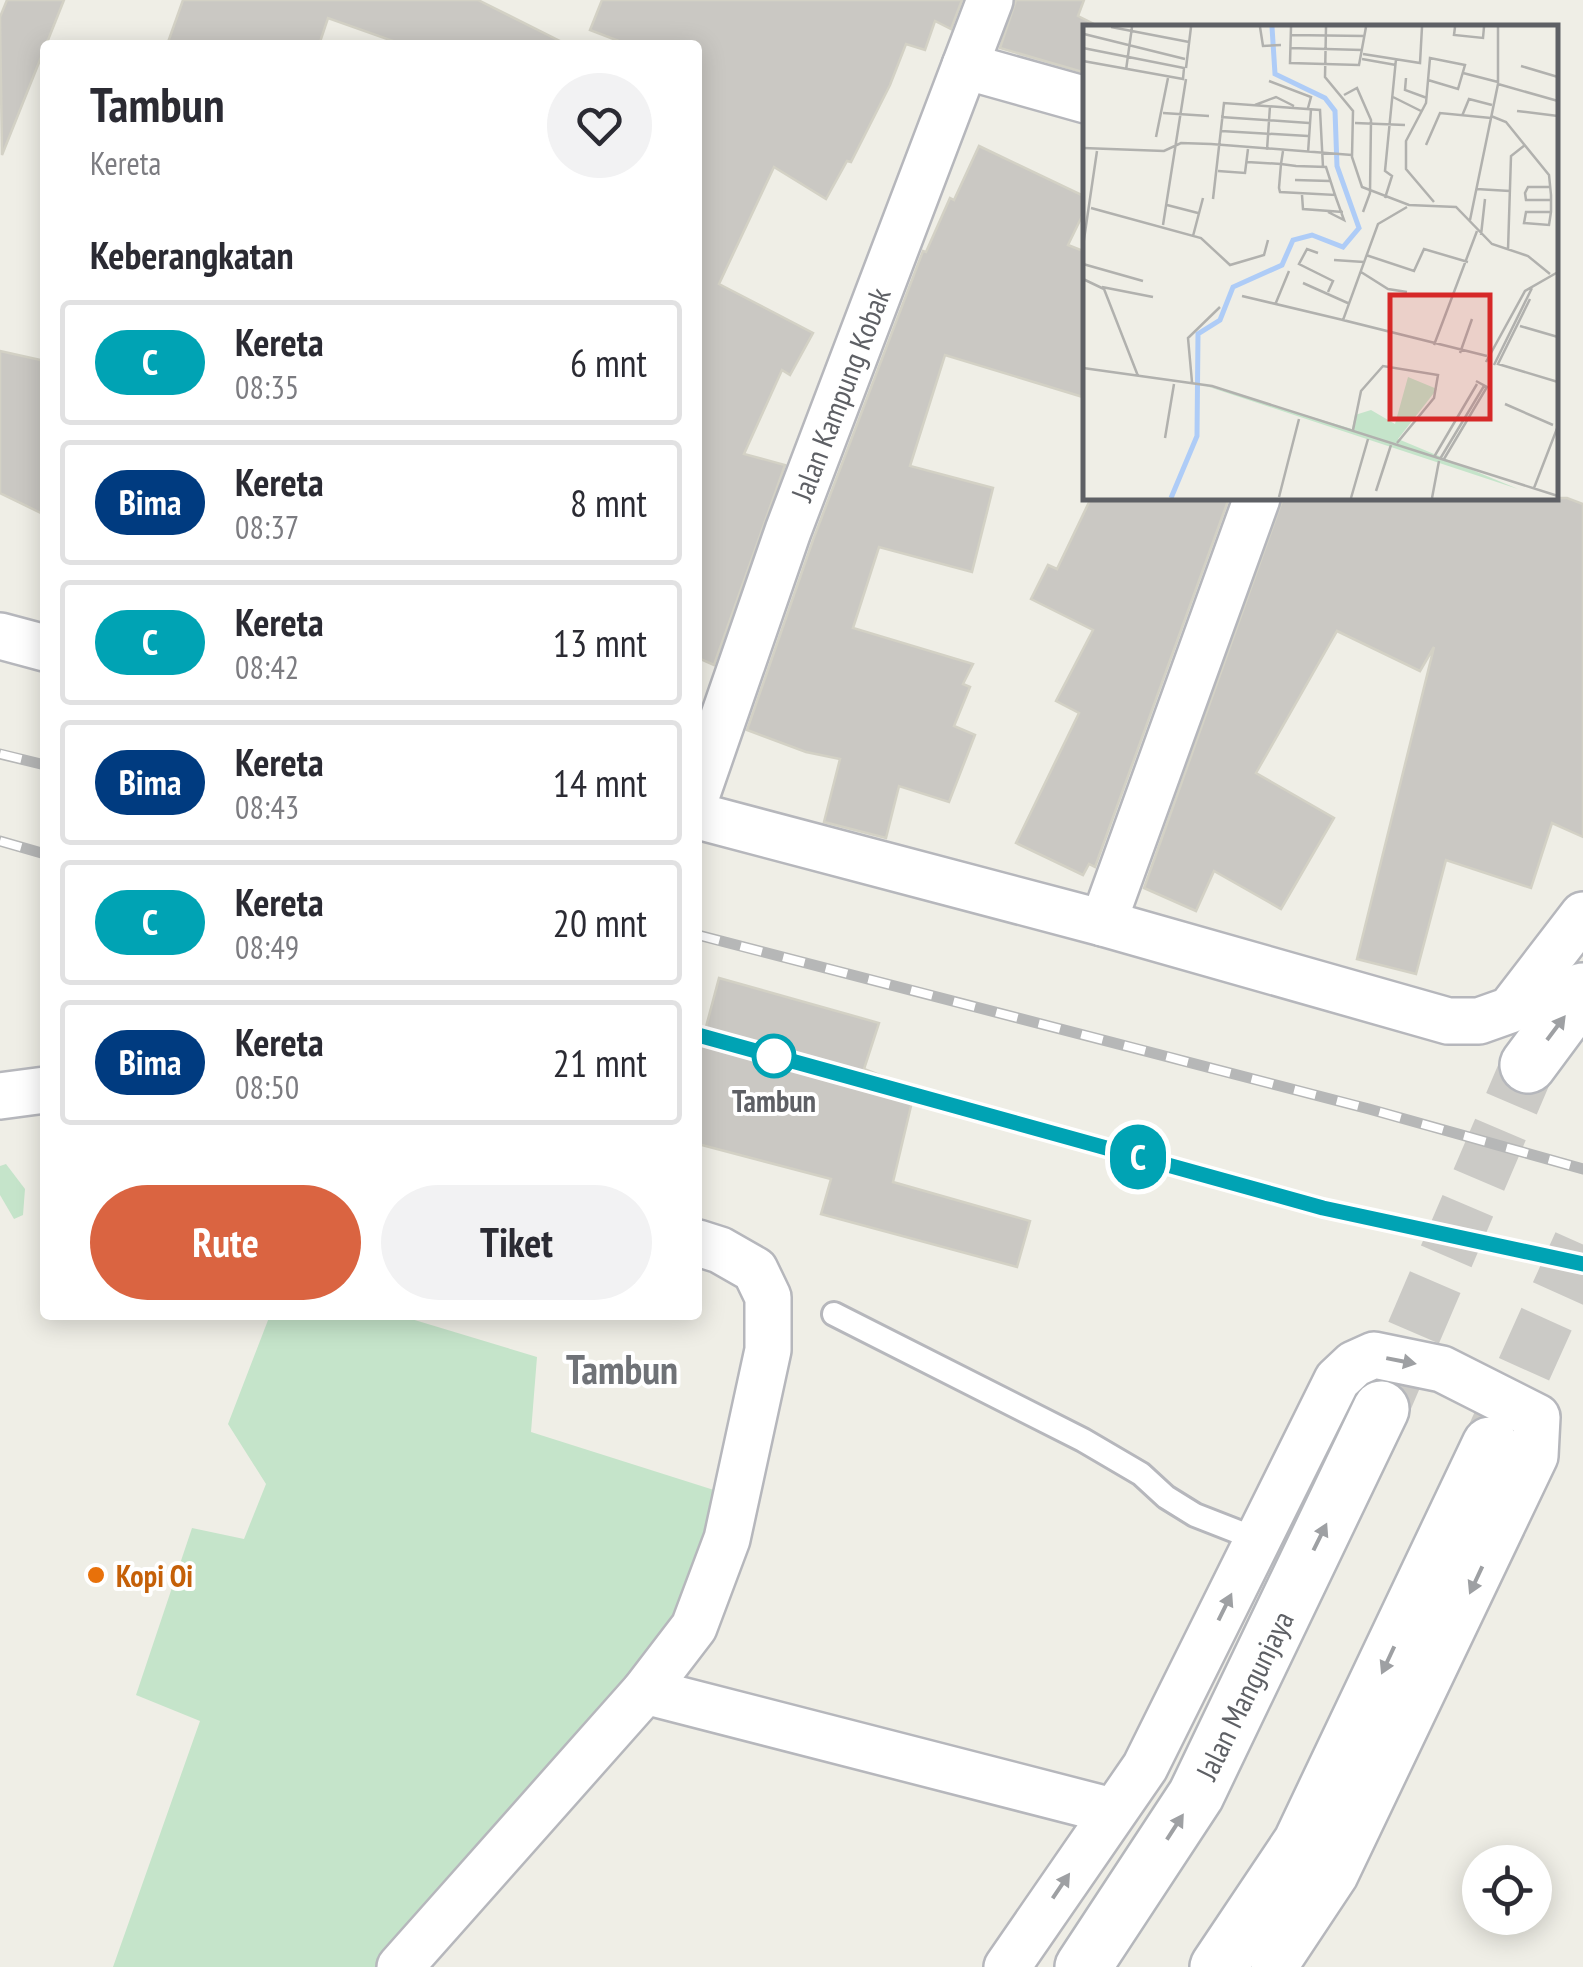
<!DOCTYPE html>
<html lang="id">
<head>
<meta charset="utf-8">
<style>
  :root { --surface:#fff; --page:#f2f2f3; --text:#2b2b33; --muted:#7c7c81; --line:#e1e1e2; --accent:#da6441 }
  body { margin:0; font-family:"PT Sans Narrow",sans-serif; background:var(--page); color:var(--text); height:100vh; display:flex; flex-direction:column; font-size:38px; white-space:nowrap }
  * { box-sizing:border-box; margin:0 }
  p { font-size:32px; color:var(--muted) }
  .icon { flex:none; width:55px; height:55px; fill:none; stroke:currentColor; stroke-width:2; stroke-linecap:round; stroke-linejoin:round }
  .map { position:relative; flex:1; overflow:hidden }
  .drawer { position:absolute; left:40px; top:40px; width:662px; height:1280px; display:flex; flex-direction:column; background:var(--surface); border-radius:10px; box-shadow:0 5px 25px #0003 }
  .drawer>* { flex:none }
  .badge { padding:0 20px; border-radius:32px; font-size:35px; line-height:65px }
  .tools { position:absolute; left:1462px; top:1845px; display:grid; gap:20px }
  .tools a { display:grid; place-items:center; width:90px; height:90px; border-radius:50%; background:var(--surface); box-shadow:0 5px 25px #0003; font-size:50px }
  .map>.badge { position:absolute; translate:-50% -50%; box-shadow:0 0 0 5px #fff }
  h2 { padding:0 50px; font-size:38px; line-height:90px }
  .round { display:grid; place-items:center; flex:none; width:105px; height:105px; border-radius:52px; background:var(--page) }
  .headline { display:flex; align-items:center; justify-content:space-between; height:170px; padding:0 50px }
  h1 { font-size:48px; font-weight:600; line-height:75px }
  .button { display:flex; gap:20px; margin-top:auto; padding:20px 50px }
  .button a { flex:1; height:115px; border-radius:60px; background:var(--accent); color:#fff; font-size:40px; font-weight:600; line-height:115px; text-align:center }
  .button a+a { background:var(--page); color:var(--text) }
  ul { padding:0; list-style:none }
  li { display:flex; align-items:center; gap:30px; height:125px; margin:0 20px 15px; padding:0 30px; border:5px solid var(--line); border-radius:10px }
  li div { flex:1 }
  li b { display:block; font-size:38px }
  li em { font-style:normal }
  li .badge { min-width:110px; font-weight:700; text-align:center }
  .map>svg:first-child { display:block }
</style>
</head>
<body>
<div class="map">
<svg width="1583" height="1967" viewBox="0 0 1583 1967">
  <rect width="100%" height="100%" fill="#efeee6"/>
  <!-- green -->
  <g fill="#c5e4ca">
    <path d="M6,1164L25,1189L23,1215L14,1219L0,1195V1166Z"/>
    <path d="M270,1315H398L537,1357L531,1432L736,1497L694,1627L397,1967H113L200,1721L136,1695L192,1528L244,1539L266,1484L228,1424Z"/>
  </g>
  <!-- building -->
  <g fill="#cac8c3" stroke="#d3d1c5" stroke-width="2.5">
    <path d="M7,0H64L2,155L0,17Z"/>
    <path d="M183,0H478L568,45H404L328,18L319,45H167Z"/>
    <path d="M602,0H962L951,29L935,21L925,50L906,44L890,85L851,162L847,161L826,199L774,167L719,284L813,333L790,375L782,370L744,454L785,465L714,665L698,658V45H629L590,30Z"/>
    <path d="M1016,0H1084L1078,16L1094,24L1092,28H1086V73L1000,48Z"/>
    <path d="M979,146L1086,197V208L1068,245L1086,252V398L945,355L910,466L993,488L972,572L879,547L853,628L973,664L963,684L970,687L954,726L975,735L949,802L899,786L886,838L824,822L840,759L806,752L747,730L813,540L923,251L926,252L950,198L954,200Z"/>
    <path d="M0,351L45,361V515L0,493Z"/>
    <path d="M1091,498H1229L1095,867L1089,864L1083,875L1016,843L1079,713L1056,701L1093,630L1031,599L1048,565L1057,569Z"/>
    <path d="M1283,498H1567L1583,504V837L1552,823L1531,888L1446,860L1416,974L1357,959L1434,647L1420,671L1337,631L1256,773L1334,818L1281,909L1214,871L1196,911L1144,888Z"/>
    <path d="M719,978L879,1023L864,1069L915,1089L893,1182L1030,1221L1017,1267L821,1214L831,1179L698,1144V1057Z"/>
  </g>
  <g fill="none" stroke-linecap="round" stroke-linejoin="round">
    <!-- secondary-tunnel -->
    <g stroke="#cbcac6" stroke-width="55" stroke-dasharray="55 28" stroke-linecap="butt">
      <path d="M1381,1409L1528,1065"/>
      <path d="M1490,1445L1583,1238"/>
    </g>
    <!-- lane casing -->
    <g stroke="#b6b7bc" stroke-width="28">
      <path id="lane" d="M834,1314L1083,1440L1141,1474L1166,1497L1195,1515L1259,1540"/>
    </g>
    <!-- street casing -->
    <g stroke="#b6b7bc" stroke-width="50">
      <g id="street">
        <path d="M965,66L1086,100"/>
        <path d="M0,636L45,648"/>
        <path d="M698,791L788,531L990,0"/>
        <path d="M698,816L1103,923L1448,1021H1479L1510,1010L1583,915"/>
        <path d="M1103,923L1257,498"/>
        <path d="M0,1096L45,1090"/>
        <path d="M645,1691L1112,1811"/>
        <path d="M400,1967L645,1691L694,1627L727,1539L768,1350V1297L755,1270L720,1250L698,1243"/>
        <path d="M1007,1967L1145,1767L1337,1380L1354,1364L1374,1355L1442,1369L1537,1417L1535,1456L1335,1875L1274,1967"/>
      </g>
    </g>
    <!-- secondary casing -->
    <g stroke="#b5b7bc" stroke-width="60">
      <g id="secondary">
        <path d="M1528,1065L1583,991"/>
        <path d="M1083,1967L1196,1795L1381,1409"/>
        <path d="M1218,1967L1301,1843L1490,1445"/>
      </g>
    </g>
    <!-- lane -->
    <use href="#lane" stroke="#fff" stroke-width="22"/>
    <!-- street -->
    <use href="#street" stroke="#fff" stroke-width="45"/>
    <!-- secondary -->
    <use href="#secondary" stroke="#fff" stroke-width="55"/>
    <!-- rail casing -->
    <g stroke="#b6b7b7" stroke-width="11">
      <g id="rail">
        <path d="M0,754L45,765"/>
        <path d="M0,841L45,854"/>
        <path d="M698,935L1369,1109L1583,1169"/>
        <path d="M698,1035L1323,1208L1583,1264"/>
      </g>
    </g>
    <!-- rail -->
    <use href="#rail" stroke="#fff" stroke-width="8" stroke-dasharray="22" stroke-linecap="butt"/>
  </g>
  <!-- one-way arrows -->
  <defs><path id="oneway-solid" d="M-6-.8H1V-3.2L6.5 0L1 3.2V.8H-6Z" transform="scale(2.5)"/></defs>
  <g fill="#9ea0a3">
    <use href="#oneway-solid" transform="translate(1556 1028) rotate(-53)"/>
    <use href="#oneway-solid" transform="translate(1401 1361) rotate(11)"/>
    <use href="#oneway-solid" transform="translate(1320 1537) rotate(-64)"/>
    <use href="#oneway-solid" transform="translate(1476 1580) rotate(115)"/>
    <use href="#oneway-solid" transform="translate(1225 1607) rotate(-64)"/>
    <use href="#oneway-solid" transform="translate(1388 1660) rotate(115)"/>
    <use href="#oneway-solid" transform="translate(1175 1827) rotate(-57)"/>
    <use href="#oneway-solid" transform="translate(1061 1886) rotate(-56)"/>
  </g>
  <g fill="none" stroke-linecap="round" stroke-linejoin="round">
    <!-- line casing -->
    <g stroke="#fff" stroke-width="22">
      <path id="line" d="M698,1035L1323,1208L1583,1264"/>
    </g>
    <!-- line -->
    <use href="#line" stroke="#00a3b4" stroke-width="15"/>
  </g>
  <!-- markers -->
  <circle fill="#fff" stroke="#00a3b4" stroke-width="5" cx="774" cy="1056" r="20"/>
  <circle fill="#e8710a" stroke="#fff" stroke-width="4" cx="96" cy="1575" r="10"/>
  <g text-anchor="middle" dominant-baseline="central" stroke-width="8" stroke-linejoin="round" paint-order="stroke">
    <!-- street labels -->
    <g font-size="30" fill="#5e6065" stroke="#fff">
      <text transform="translate(840 394) rotate(-69)">Jalan Kampung Kobak</text>
      <text transform="translate(1244 1695) rotate(-64)">Jalan Mangunjaya</text>
    </g>
    <!-- stop labels -->
    <g font-size="30" font-weight="bold" fill="#5e6065" stroke="#fff">
      <text x="774" y="1100">Tambun</text>
    </g>
    <!-- food labels -->
    <g font-size="30" font-weight="bold" fill="#c56008" stroke="#fff" text-anchor="start">
      <text x="116" y="1575">Kopi Oi</text>
    </g>
    <!-- district labels -->
    <g font-size="40" font-weight="bold" fill="#6f7277" stroke="#fff">
      <text x="622" y="1369">Tambun</text>
    </g>
  </g>
  <!-- overview -->
  <g transform="translate(1083 25)">
    <rect width="475" height="475" fill="#efeee6"/>
    <path d="M325,352L354,364L315,414L435,464L111,357L269,404L272,390L288,385L312,399Z" fill="#c5e4ca"/>
    <path fill="none" stroke="#aeccf7" stroke-width="5" d="M88,473L114,411L115,309L137,295L150,262L199,240L210,215L229,210L260,222L276,203L254,141L252,86L242,73L192,49L189,2"/>
    <path fill="none" stroke="#b1b1ae" stroke-width="2.5" d="M28,2L106,17M177,2L180,21L198,20M208,2L207,38L276,40L283,2M243,2L242,52L270,86L269,132L279,162L326,180L373,182L409,219L445,231L467,249M372,2L371,10L400,13L401,2M1,9L102,34M207,10L282,11M0,23L101,43L100,54L0,36M207,23L279,25M280,29L337,38L339,2M279,34L313,40M438,41L475,52M103,43L108,2M43,45L49,2M380,48L415,57M323,53L322,65L344,73M345,55L375,64L382,40L347,33L343,78L323,116V144L351,177M186,56L228,72L225,83M415,59L475,76M261,70L274,63L288,95L287,168L280,187M310,72L338,86M172,80L193,72L211,81M434,86L475,91M80,88L126,91M379,91L386,74L409,80M408,91L423,97L466,150L468,170V187L466,200L441,198L443,187H468M138,92L226,98M272,98L322,100M138,106L225,111M73,112L85,53M343,120L357,88L408,93M0,123L81,126L98,118L128,119L269,130M184,125L187,81M225,128L228,84M164,137L198,139L213,141L243,142L252,170L197,167L196,163L198,139L200,126M135,146L162,148L165,124M212,155L247,156M393,164L427,166M219,170L220,184L260,187M302,173L309,151L302,146L313,34M130,174L141,78L237,85L240,142M467,175H443L442,168L445,162H468M84,180L115,188M324,182L295,199L260,295L404,331M8,183L118,213L147,240L181,230L185,215M245,187L261,195L252,170M387,195L415,59V2M80,200L103,54M398,210L402,174M110,211L120,173M0,221L14,126M425,225L428,131L442,120M235,228L224,224L216,239L250,256L245,267M283,230L331,246L341,224L385,237M251,235L281,237M0,239L60,256M278,247L305,264L324,267M0,254L21,264L55,351M220,258L267,279M19,262L70,272M159,271L260,295M447,274L415,339L475,357M192,280L206,246M437,301L475,312M351,320L394,206M377,328L389,294M403,337L442,266L475,247M411,340L449,263M0,343L129,361L475,471M109,357L105,313L137,282M422,379L470,400M270,405L278,366L300,341L355,350L351,373L314,418M82,413L91,359M351,432L394,359M357,434L401,361M361,434L404,362L393,356M451,463L475,401M293,466L308,420M196,472L216,394M268,473L285,414M349,473L356,436"/>
    <path fill="#d62828" fill-opacity="0.15" stroke="#d62828" stroke-width="5" d="M307,270H407V394H307Z"/>
    <rect width="475" height="475" fill="none" stroke="#5e6065" stroke-width="5"/>
  </g>
</svg>
<div class="tools">
<a><svg class="icon" aria-label="locate" viewBox="0 0 24 24"><circle cx="12" cy="12" r="6"/><path d="M12 2v4M12 18v4M2 12h4M18 12h4"/></svg></a>
</div>
<b class="badge" style="left:1138px;top:1157px;background:#00a3b4;color:#fff">C</b>
<section class="drawer">
<div class="headline"><div><h1>Tambun</h1><p>Kereta</p></div><a class="round"><svg class="icon" aria-label="heart" viewBox="0 0 24 24"><path d="M12 20l-8-8c-3-5 5-10 8-4 3-6 11-1 8 4z"/></svg></a></div>
<h2>Keberangkatan</h2>
<ul>
<li><span class="badge" style="background:#00a3b4;color:#fff">C</span><div><b>Kereta</b><p>08:35</p></div><em>6 mnt</em></li>
<li><span class="badge" style="background:#003b80;color:#fff">Bima</span><div><b>Kereta</b><p>08:37</p></div><em>8 mnt</em></li>
<li><span class="badge" style="background:#00a3b4;color:#fff">C</span><div><b>Kereta</b><p>08:42</p></div><em>13 mnt</em></li>
<li><span class="badge" style="background:#003b80;color:#fff">Bima</span><div><b>Kereta</b><p>08:43</p></div><em>14 mnt</em></li>
<li><span class="badge" style="background:#00a3b4;color:#fff">C</span><div><b>Kereta</b><p>08:49</p></div><em>20 mnt</em></li>
<li><span class="badge" style="background:#003b80;color:#fff">Bima</span><div><b>Kereta</b><p>08:50</p></div><em>21 mnt</em></li>
</ul>
<div class="button"><a>Rute</a><a>Tiket</a></div>
</section>
</div>
</body>
</html>
